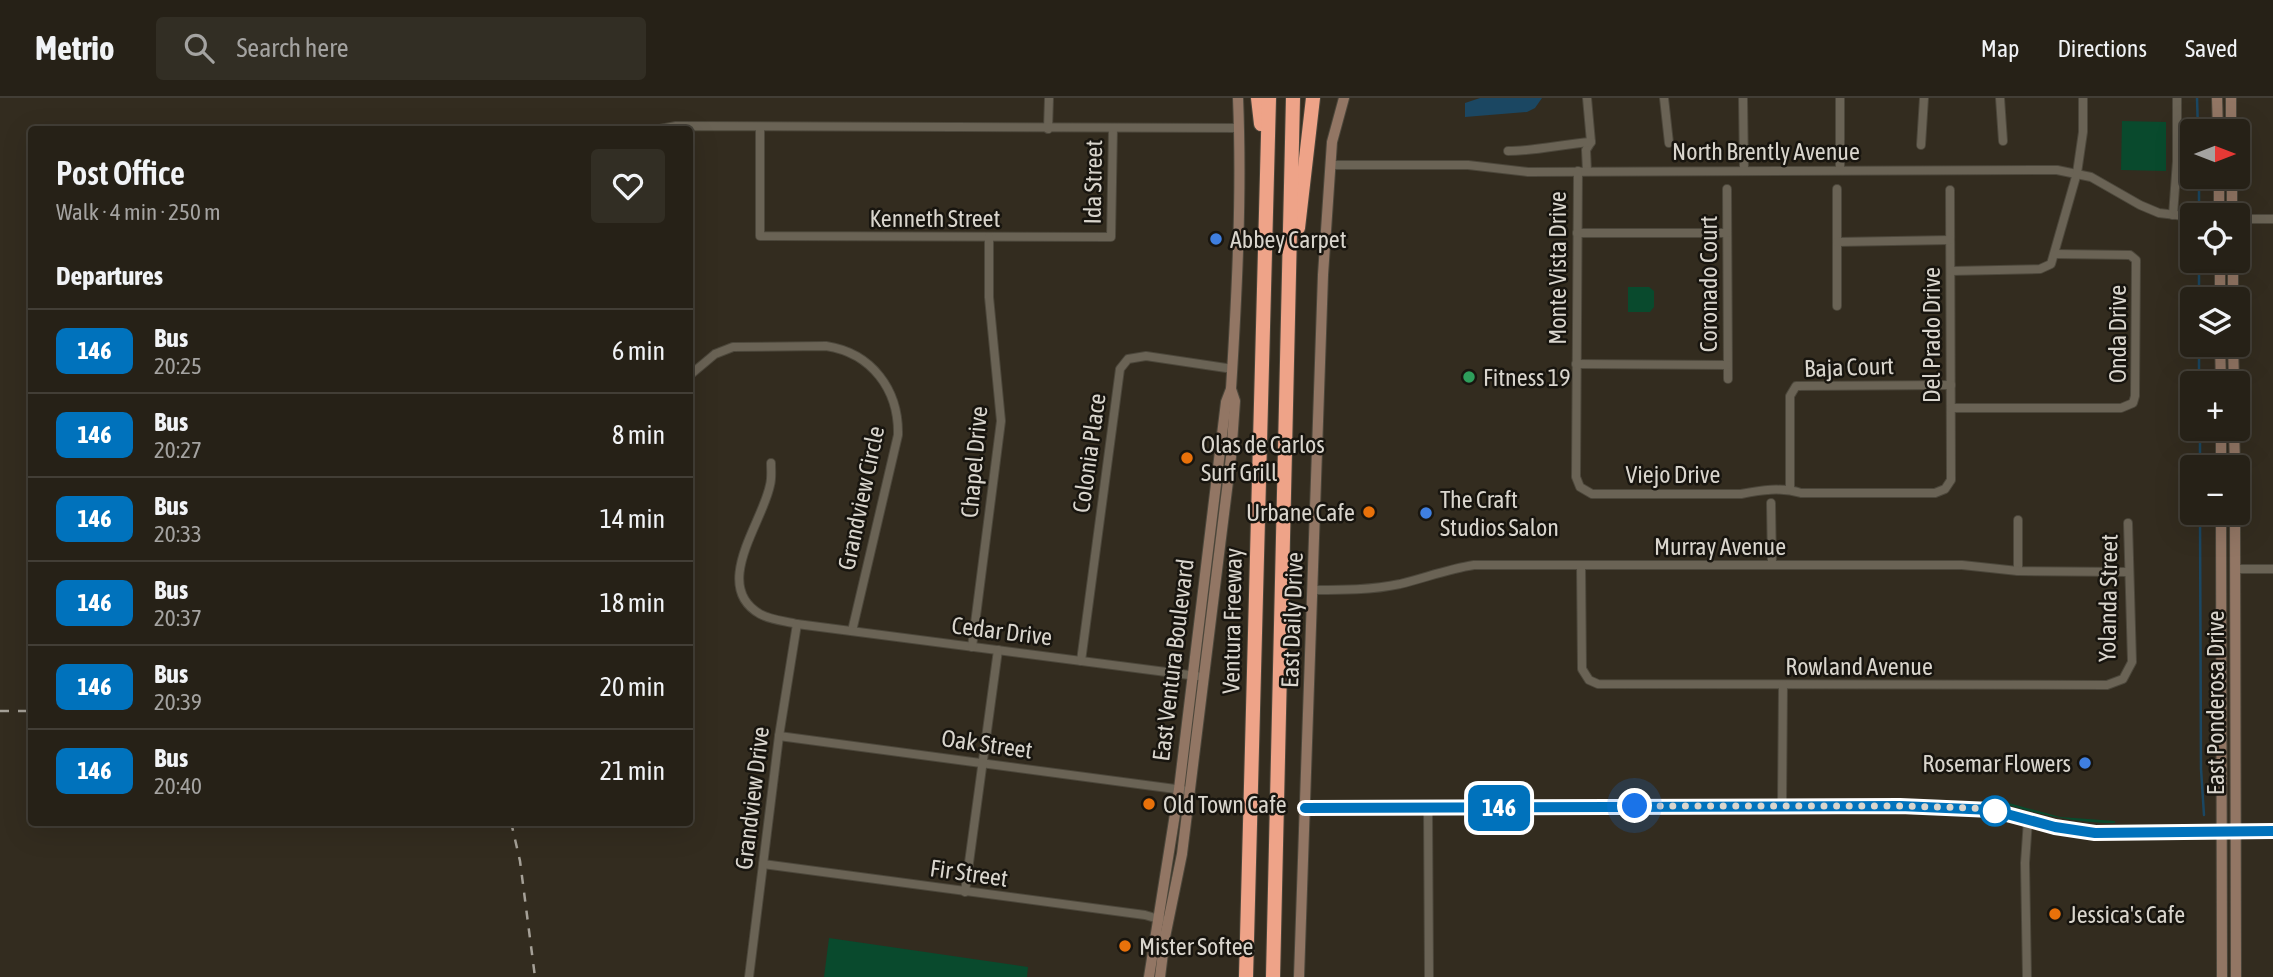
<!DOCTYPE html>
<html lang="en">
<head>
<meta charset="utf-8">
<style>
  :root { --surface:#262117; --page:#322e24; --text:#f1f3f6; --muted:#a4a3a1; --line:#423e36 }
  body { margin:0; font-family:"Asap Condensed",sans-serif; background:var(--page); color:var(--text); height:100vh; display:flex; flex-direction:column; font-size:26px; white-space:nowrap }
  * { box-sizing:border-box; margin:0 }
  p { font-size:23px; color:var(--muted) }
  .icon { flex:none; width:38px; height:38px; fill:none; stroke:currentColor; stroke-width:2; stroke-linecap:round; stroke-linejoin:round }
  .map { position:relative; flex:1; overflow:hidden }
  .panel { position:absolute; left:28px; top:28px; width:665px; height:700px; display:flex; flex-direction:column; background:var(--surface); border-radius:7px; box-shadow:0 7px 28px #0002,0 0 0 2px var(--line) }
  .panel>* { flex:none }
  .badge { padding:0 14px; border-radius:10px; font-size:24px; line-height:46px }
  .needle { width:46px; rotate:90deg }
  .fabs { position:absolute; left:2180px; top:21px; display:grid; gap:14px }
  .fabs a { display:grid; place-items:center; width:70px; height:70px; border-radius:7px; background:var(--surface); box-shadow:0 7px 28px #0002,0 0 0 2px var(--line); font-size:35px }
  .you { position:absolute; width:35px; height:35px; margin:-18px; border:5px solid #fff; border-radius:50%; background:#1a73e8; box-shadow:0 0 0 10px #1a73e833 }
  .map>.badge { position:absolute; translate:-50% -50%; box-shadow:0 0 0 4px #fff }
  h2 { padding:0 28px; font-size:26px; line-height:63px }
  .round { display:grid; place-items:center; flex:none; width:74px; height:74px; border-radius:7px; background:var(--page) }
  .summary { display:flex; align-items:center; justify-content:space-between; height:119px; padding:0 28px }
  h1 { font-size:33px; font-weight:600; line-height:52px }
  ul { padding:0; list-style:none }
  li { display:flex; align-items:center; gap:21px; height:84px; padding:0 28px; border-top:2px solid var(--line) }
  li div { flex:1 }
  li b { display:block; font-size:26px }
  li em { font-style:normal }
  li .badge { min-width:77px; font-weight:700; text-align:center }
  header { display:flex; align-items:center; gap:42px; box-sizing:border-box; height:98px; padding:0 35px; background:var(--surface); border-bottom:2px solid var(--line) }
  header strong { font-size:33px }
  nav { display:flex; gap:38px; margin-inline-start:auto; font-size:24px }
  .search { width:490px; height:63px; background:var(--page); display:flex; align-items:center; gap:18px; box-sizing:border-box; padding:0 24px; border-radius:7px; color:var(--muted); font-size:26px }
  .map>svg:first-child { display:block }
</style>
</head>
<body>
<header>
<strong>Metrio</strong>
<div class="search"><svg class="icon" aria-label="search" viewBox="0 0 24 24"><circle cx="10" cy="10" r="6"/><path d="M15 15l6 6"/></svg>Search here</div>
<nav><a>Map</a><a>Directions</a><a>Saved</a></nav>
</header>
<div class="map">
<svg width="2273" height="879" viewBox="0 0 2273 879">
  <rect width="100%" height="100%" fill="#332c1f"/>
  <!-- green -->
  <g fill="#094a2d">
    <path d="M2122,23L2166,24V73L2121,72Z"/>
    <path d="M1628,189H1649L1654,193V209L1650,214H1628Z"/>
    <path d="M2005,704L2060,719L2115,723V725C2076,725 2042,717 2004,706Z"/>
    <path d="M829,840L1028,869L1027,879H824Z"/>
  </g>
  <!-- water -->
  <path fill="#1b4762" d="M1480,0H1542L1535,10L1527,14L1465,19V5Z"/>
  <g fill="none" stroke-linecap="round" stroke-linejoin="round">
    <!-- stream -->
    <g stroke="#1b4762" stroke-width="2.5">
      <path d="M2197,0L2198,33"/>
      <path d="M2199,79V104"/>
      <path d="M2199,163V201"/>
      <path d="M2199,247V285"/>
      <path d="M2200,331V369"/>
      <path d="M2200,415L2201,671L2204,717"/>
    </g>
    <!-- minor casing -->
    <g stroke="#4c473b" stroke-width="10">
      <g id="minor">
        <path d="M1587,0L1591,44L1586,52L1587,73"/>
        <path d="M1664,0L1669,45"/>
        <path d="M1743,0L1744,72"/>
        <path d="M1840,0V72"/>
        <path d="M2000,0L2003,43"/>
        <path d="M760,29V138L1111,139L1113,30"/>
        <path d="M1048,31L1049,0"/>
        <path d="M655,32L676,28L1239,30"/>
        <path d="M1921,47L1924,0"/>
        <path d="M1508,53C1536,53 1563,46 1591,44"/>
        <path d="M1330,67H1468L1528,74L2057,72L2091,79L2140,107L2159,115L2193,119"/>
        <path d="M1578,73L1576,379L1580,389L1592,396H1741C1761,392 1781,389 1801,395H1935L1945,391L1951,382L1950,92"/>
        <path d="M1727,91L1728,281"/>
        <path d="M1837,91V208"/>
        <path d="M2173,117L2177,63V0"/>
        <path d="M2238,121H2273"/>
        <path d="M1577,135H1727"/>
        <path d="M1837,144L1950,142"/>
        <path d="M1951,173L2040,171L2051,166L2077,75L2083,34V0"/>
        <path d="M1576,266L1727,267"/>
        <path d="M690,277L715,256L733,249L826,248C872,255 899,292 898,337L852,533"/>
        <path d="M1951,310H2121L2133,305L2135,298L2136,162L2130,157L2055,156"/>
        <path d="M771,365C771,372 772,380 770,387C763,424 711,488 760,516C771,522 785,523 797,526L1197,578"/>
        <path d="M1790,392V298L1796,288L1951,287"/>
        <path d="M1771,405L1772,467"/>
        <path d="M2018,422V473"/>
        <path d="M1581,467L1582,571L1589,582L1598,586L2107,587L2123,581L2132,564L2128,425"/>
        <path d="M2236,471H2273"/>
        <path d="M1314,492C1342,492 1372,492 1400,486C1425,480 1448,471 1474,467H1962L2018,473L2128,474"/>
        <path d="M972,549L1001,323L989,199V139"/>
        <path d="M1081,563L1120,271L1128,261L1146,258L1233,271"/>
        <path d="M779,638L1183,692"/>
        <path d="M1782,708L1783,587"/>
        <path d="M1305,710L1802,708L1974,710L1992,712L2055,729L2095,735L2273,733"/>
        <path d="M1428,710L1429,879"/>
        <path d="M763,766L1145,817L1162,822"/>
        <path d="M965,794L998,552"/>
        <path d="M749,879L779,638L797,526"/>
        <path d="M2027,879L2025,765L2028,722"/>
      </g>
    </g>
    <!-- secondary casing -->
    <g stroke="#4c473b" stroke-width="12">
      <g id="secondary">
        <path d="M2217,0L2218,33"/>
        <path d="M2231,0V33"/>
        <path d="M2219,79V117"/>
        <path d="M2232,79V117"/>
        <path d="M2220,163V201"/>
        <path d="M2233,163V201"/>
        <path d="M2220,247L2221,285"/>
        <path d="M2233,247L2234,285"/>
        <path d="M2221,331V369"/>
        <path d="M2234,331L2235,369"/>
        <path d="M2221,415L2222,879"/>
        <path d="M2235,415L2236,879"/>
        <path d="M1149,879L1179,691L1226,304L1231,291C1237,195 1242,96 1238,0"/>
        <path d="M1160,879L1165,839L1182,756L1231,359L1235,303L1231,291"/>
        <path d="M1299,879L1323,177L1332,44L1344,0"/>
      </g>
    </g>
    <!-- motorway casing -->
    <g stroke="#4c473b" stroke-width="16">
      <g id="motorway">
        <path d="M1258,0L1261,26"/>
        <path d="M1298,130L1313,0"/>
        <path d="M1246,879L1269,0"/>
        <path d="M1273,879L1293,0"/>
      </g>
    </g>
    <!-- minor -->
    <use href="#minor" stroke="#6a6355" stroke-width="8"/>
    <!-- secondary -->
    <use href="#secondary" stroke="#927664" stroke-width="10"/>
    <!-- motorway -->
    <use href="#motorway" stroke="#eea388" stroke-width="14"/>
    <!-- rail -->
    <g stroke="#a5a097" stroke-width="2.5" stroke-dasharray="9 9" stroke-linecap="butt">
      <path d="M0,613H32"/>
      <path d="M511,724L520,763L535,879"/>
    </g>
  </g>
  <g fill="none" stroke-linecap="round" stroke-linejoin="round">
    <!-- line casing -->
    <g stroke="#fff" stroke-width="16">
      <path id="line" d="M1305,710L1900,708L1992,712L2055,729L2095,735L2273,733"/>
    </g>
    <!-- line -->
    <use href="#line" stroke="#0072bc" stroke-width="10"/>
    <!-- walk -->
    <path stroke="#d9d5cd" stroke-width="7" stroke-dasharray="0 12.6" d="M1635,708H1900L1974,710L1995,713"/>
  </g>
  <!-- markers -->
  <g fill="#3f7fe0" stroke="#18150f" stroke-width="2.5">
    <circle cx="1216" cy="141" r="7"/>
    <circle cx="1426" cy="415" r="7"/>
    <circle cx="2085" cy="665" r="7"/>
  </g>
  <circle fill="#2e9e5b" stroke="#18150f" stroke-width="2.5" cx="1469" cy="279" r="7"/>
  <g fill="#e8710a" stroke="#18150f" stroke-width="2.5">
    <circle cx="1187" cy="360" r="7"/>
    <circle cx="1369" cy="414" r="7"/>
    <circle cx="1149" cy="706" r="7"/>
    <circle cx="2055" cy="816" r="7"/>
    <circle cx="1125" cy="848" r="7"/>
  </g>
  <circle fill="#fff" stroke="#0072bc" stroke-width="3.5" cx="1995" cy="713" r="14"/>
  <g text-anchor="middle" dominant-baseline="central" stroke-width="5" stroke-linejoin="round" paint-order="stroke">
    <!-- street labels -->
    <g font-size="24" fill="#d9d5cd" stroke="#18150f">
      <text x="1766" y="53">North Brently Avenue</text>
      <text transform="translate(1093 84) rotate(-89)">Ida Street</text>
      <text x="935" y="120">Kenneth Street</text>
      <text transform="translate(1557 170) rotate(-90)">Monte Vista Drive</text>
      <text transform="translate(1708 186) rotate(-90)">Coronado Court</text>
      <text transform="translate(2117 236) rotate(-90)">Onda Drive</text>
      <text transform="translate(1931 237) rotate(-90)">Del Prado Drive</text>
      <text transform="translate(1849 269) rotate(-2)">Baja Court</text>
      <text transform="translate(1089 355) rotate(-82)">Colonia Place</text>
      <text transform="translate(974 364) rotate(-85)">Chapel Drive</text>
      <text x="1673" y="376">Viejo Drive</text>
      <text transform="translate(861 400) rotate(-78)">Grandview Circle</text>
      <text x="1720" y="448">Murray Avenue</text>
      <text transform="translate(2108 500) rotate(-89)">Yolanda Street</text>
      <text transform="translate(1292 522) rotate(-88)">East Daily Drive</text>
      <text transform="translate(1232 523) rotate(-89)">Ventura Freeway</text>
      <text transform="translate(1002 533) rotate(7)">Cedar Drive</text>
      <text transform="translate(1173 562) rotate(-83)">East Ventura Boulevard</text>
      <text x="1859" y="568">Rowland Avenue</text>
      <text transform="translate(2215 605) rotate(-90)">East Ponderosa Drive</text>
      <text transform="translate(987 646) rotate(8)">Oak Street</text>
      <text transform="translate(752 700) rotate(-83)">Grandview Drive</text>
      <text transform="translate(969 775) rotate(8)">Fir Street</text>
    </g>
    <!-- poi labels -->
    <g font-size="24" fill="#d9d5cd" stroke="#18150f" text-anchor="start">
      <text x="1230" y="141">Abbey Carpet</text>
      <text x="1483" y="279">Fitness 19</text>
      <text x="1201" y="346">Olas de Carlos<tspan x="1201" dy="28">Surf Grill</tspan></text>
      <text x="1440" y="401">The Craft<tspan x="1440" dy="28">Studios Salon</tspan></text>
      <text x="1355" y="414" text-anchor="end">Urbane Cafe</text>
      <text x="2071" y="665" text-anchor="end">Rosemar Flowers</text>
      <text x="1163" y="706">Old Town Cafe</text>
      <text x="2069" y="816">Jessica's Cafe</text>
      <text x="1139" y="848">Mister Softee</text>
    </g>
  </g>
</svg>
<div class="fabs">
<a><svg class="needle" viewBox="-14 -14 28 28"><path d="M0-13l5 13h-10z" fill="#e53935"/><path d="M0 13l5-13h-10z" fill="#a4a3a1"/></svg></a>
<a><svg class="icon" aria-label="locate" viewBox="0 0 24 24"><circle cx="12" cy="12" r="6"/><path d="M12 2v4M12 18v4M2 12h4M18 12h4"/></svg></a>
<a><svg class="icon" aria-label="layers" viewBox="0 0 24 24"><path d="M12 4l9 5-9 5-9-5zM3 14l9 5 9-5"/></svg></a>
<a>+</a>
<a>−</a>
</div>
<div class="you" style="left:1635px;top:708px"></div>
<b class="badge" style="left:1499px;top:710px;background:#0072bc;color:#fff">146</b>
<section class="panel">
<div class="summary"><div><h1>Post Office</h1><p>Walk · 4 min · 250 m</p></div><a class="round"><svg class="icon" aria-label="heart" viewBox="0 0 24 24"><path d="M12 20l-8-8c-3-5 5-10 8-4 3-6 11-1 8 4z"/></svg></a></div>
<h2>Departures</h2>
<ul>
<li><span class="badge" style="background:#0072bc;color:#fff">146</span><div><b>Bus</b><p>20:25</p></div><em>6 min</em></li>
<li><span class="badge" style="background:#0072bc;color:#fff">146</span><div><b>Bus</b><p>20:27</p></div><em>8 min</em></li>
<li><span class="badge" style="background:#0072bc;color:#fff">146</span><div><b>Bus</b><p>20:33</p></div><em>14 min</em></li>
<li><span class="badge" style="background:#0072bc;color:#fff">146</span><div><b>Bus</b><p>20:37</p></div><em>18 min</em></li>
<li><span class="badge" style="background:#0072bc;color:#fff">146</span><div><b>Bus</b><p>20:39</p></div><em>20 min</em></li>
<li><span class="badge" style="background:#0072bc;color:#fff">146</span><div><b>Bus</b><p>20:40</p></div><em>21 min</em></li>
</ul>
</section>
</div>
</body>
</html>
